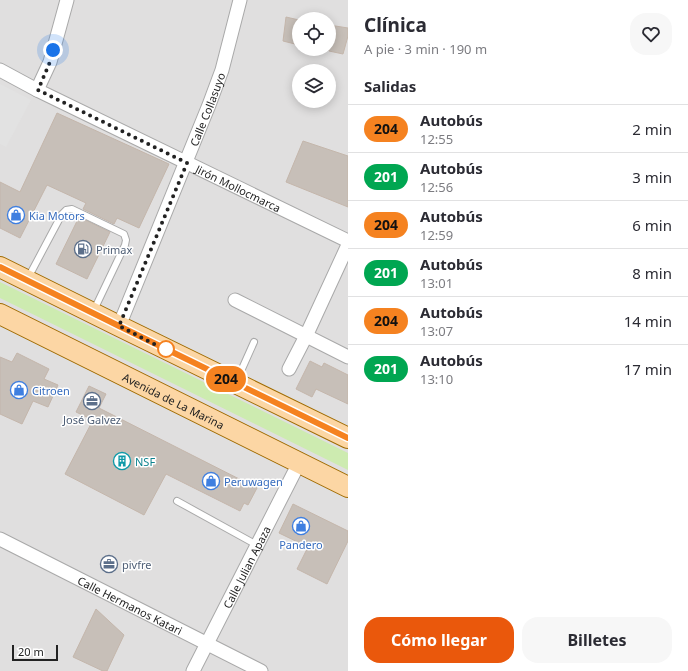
<!DOCTYPE html>
<html lang="es">
<head>
<meta charset="utf-8">
<style>
  :root { --surface:#fff; --page:#f7f7f7; --text:#2b2b33; --muted:#7c7c81; --line:#e1e1e2; --accent:#ea580c }
  body { margin:0; font-family:"Noto Sans",sans-serif; background:var(--page); color:var(--text); height:100vh; display:flex; flex-direction:column; font-size:15px; white-space:nowrap }
  * { box-sizing:border-box; margin:0 }
  p { font-size:13px; color:var(--muted) }
  .icon { flex:none; width:22px; height:22px; fill:none; stroke:currentColor; stroke-width:2; stroke-linecap:round; stroke-linejoin:round }
  .map { position:relative; flex:1; overflow:hidden }
  .drawer { display:flex; flex-direction:column; background:var(--surface); width:340px }
  .drawer>* { flex:none }
  .badge { padding:0 8px; border-radius:13px; font-size:14px; line-height:26px }
  .buttons { position:absolute; left:292px; top:12px; display:grid; gap:8px }
  .buttons a { display:grid; place-items:center; width:44px; height:44px; border-radius:50%; background:var(--surface); box-shadow:0 2px 10px #0003; font-size:20px }
  .scale { position:absolute; left:12px; bottom:10px; width:46px; box-sizing:border-box; padding-left:4px; border:2px solid #222; border-top:0; font-size:11px; line-height:14px; white-space:nowrap; color:#222; -webkit-text-stroke:3px #fff; paint-order:stroke }
  .you { position:absolute; width:20px; height:20px; margin:-10px; border:3px solid #fff; border-radius:50%; background:#1a73e8; box-shadow:0 0 0 6px #1a73e833 }
  .map>.badge { position:absolute; translate:-50% -50%; box-shadow:0 0 0 2px #fff }
  h2 { padding:0 16px; font-size:15px; line-height:36px }
  .round { display:grid; place-items:center; flex:none; width:42px; height:42px; border-radius:16px; background:var(--page) }
  .headline { display:flex; align-items:center; justify-content:space-between; height:68px; padding:0 16px }
  h1 { font-size:19px; font-weight:700; line-height:30px }
  .cta { display:flex; gap:8px; margin-top:auto; padding:8px 16px }
  .cta a { flex:1; height:46px; border-radius:16px; background:var(--accent); color:#fff; font-size:16px; font-weight:700; line-height:46px; text-align:center }
  .cta a+a { background:var(--page); color:var(--text) }
  ul { padding:0; list-style:none }
  li { display:flex; align-items:center; gap:12px; height:48px; padding:0 16px; border-top:1px solid var(--line) }
  li div { flex:1 }
  li b { display:block; font-size:15px }
  li em { font-style:normal }
  li .badge { min-width:44px; font-weight:700; text-align:center }
  main { display:flex; flex:1; min-height:0 }
  .map>svg:first-child { display:block }
</style>
</head>
<body>
<main>
<div class="map">
<svg width="348" height="671" viewBox="0 0 348 671">
  <rect width="100%" height="100%" fill="#f2efe9"/>
  <!-- residential -->
  <path fill="#e0dfdf" fill-rule="evenodd" d="M0,0H348V671H0ZM299,19H329V49H299ZM299,71H329V101H299Z"/>
  <!-- grass -->
  <path fill="#cdebb0" d="M0,282L348,453V470L0,298Z"/>
  <!-- parking -->
  <path fill="#e2e2e2" d="M0,84L31,100L6,147L0,144Z"/>
  <!-- building -->
  <g fill="#c7bfb8" stroke="#c4b6ab">
    <path d="M286,17L299,20V45L283,41Z"/>
    <path d="M329,25L348,28V36L343,54L329,51Z"/>
    <path d="M57,113L169,164L139,228L117,218L114,224L83,209L86,203L47,185L20,238L0,228V182L20,192Z"/>
    <path d="M303,141L348,156V207L286,182Z"/>
    <path d="M79,217L110,232L87,279L56,264Z"/>
    <path d="M17,353L49,369L44,379L58,385L48,407L33,401L22,424L0,414V357L12,362Z"/>
    <path d="M310,361L322,367L324,363L348,375V404L316,389L312,397L296,389Z"/>
    <path d="M89,386L106,394L99,408L257,488L248,505L244,503L240,511L166,474L144,515L65,474L93,420L76,412Z"/>
    <path d="M293,504L348,531V541L327,584L297,569L308,547L279,533Z"/>
    <path d="M96,609L124,635L107,671H103L73,657Z"/>
  </g>
  <g fill="none" stroke-linecap="round" stroke-linejoin="round">
    <!-- lane casing -->
    <g stroke="#a9a9a9" stroke-width="8">
      <g id="lane">
        <path d="M28,278L62,214L66,210L72,209L124,234L126,240L125,245L94,310"/>
        <path d="M237,380L254,342"/>
        <path d="M177,501L257,545"/>
      </g>
    </g>
    <!-- street casing -->
    <g stroke="#a9a9a9" stroke-width="15">
      <g id="street">
        <path id="s1" d="M0,70L37,90L348,241"/>
        <path d="M37,90L50,62L67,0"/>
        <path d="M235,300L348,357"/>
        <path id="s2" d="M119,326L209,105L222,70L240,0"/>
        <path d="M289,369L306,336L348,245"/>
        <path id="s3" d="M0,539L261,671"/>
        <path id="s4" d="M193,671L299,463"/>
      </g>
    </g>
    <!-- primary casing -->
    <g stroke="#a06b00" stroke-width="22">
      <g id="primary">
        <path d="M0,267L119,326L348,438"/>
        <path id="s5" d="M0,314L348,487"/>
      </g>
    </g>
    <!-- lane -->
    <use href="#lane" stroke="#fff" stroke-width="6"/>
    <!-- street -->
    <use href="#street" stroke="#fff" stroke-width="13"/>
    <!-- primary -->
    <use href="#primary" stroke="#fcd6a4" stroke-width="20"/>
  </g>
  <g fill="none" stroke-linecap="round" stroke-linejoin="round">
    <!-- line casing -->
    <g stroke="#fff" stroke-width="9">
      <path id="line" d="M0,267L119,326L348,438"/>
    </g>
    <!-- line -->
    <use href="#line" stroke="#f58220" stroke-width="6"/>
    <!-- walk -->
    <path stroke="#222" stroke-width="4" stroke-dasharray="0 7.2" d="M53,50L50,62L38,90L187,163L119,326L168,351L166,349"/>
  </g>
  <!-- icons -->
  <defs>
    <g id="shop-ring" transform="scale(0.9)"><circle r="9.5" fill="#fff" stroke="#3f7fe0" stroke-width="1.5"/><path d="M-5-2.5h2.3a2.7 3.5 0 0 1 5.4 0H5L5.5 6h-11ZM-1.5-2.5h3a1.5 2.3 0 0 0-3 0Z" fill="#3f7fe0"/></g>
    <g id="fuel-ring" transform="scale(0.9)"><circle r="9.5" fill="#fff" stroke="#5c6f8a" stroke-width="1.5"/><path d="M-5.5-6h7V0h2V4h1.3V-2.5L3-4.5l.8-.8L6-3V5H2.5V1h-1V6h-7ZM-4.2-4.7v3.2H.2V-4.7Z" fill="#5c6f8a"/></g>
    <g id="office-ring" transform="scale(0.9)"><circle r="9.5" fill="#fff" stroke="#5c6f8a" stroke-width="1.5"/><path d="M-6-3h4V-5.5h4V-3h4V5H-6ZM-1-4.5V-3h2v-1.5ZM-6 0V1H6V0Z" fill="#5c6f8a"/></g>
    <g id="building-ring" transform="scale(0.9)"><circle r="9.5" fill="#fff" stroke="#0f9aa8" stroke-width="1.5"/><path d="M-4-6H4V6H1V3H-1V6H-4ZM-2.5-4.3h1.7v1.8h-1.7ZM.8-4.3h1.7v1.8H.8ZM-2.5-1h1.7V.8h-1.7ZM.8-1h1.7V.8H.8Z" fill="#0f9aa8"/></g>
  </defs>
  <g fill-rule="evenodd">
    <use href="#shop-ring" x="16" y="215"/>
    <use href="#fuel-ring" x="83" y="249"/>
    <use href="#shop-ring" x="19" y="390"/>
    <use href="#office-ring" x="92" y="401"/>
    <use href="#building-ring" x="122" y="461"/>
    <use href="#shop-ring" x="211" y="481"/>
    <use href="#shop-ring" x="301" y="526"/>
    <use href="#office-ring" x="109" y="564"/>
  </g>
  <!-- markers -->
  <circle fill="#fff" stroke="#f58220" stroke-width="2" cx="166" cy="349" r="8"/>
  <g text-anchor="middle" dominant-baseline="central" stroke-width="3" stroke-linejoin="round" paint-order="stroke">
    <!-- street labels -->
    <g font-size="11" fill="#222" stroke="#fff">
      <text stroke="none"><textPath href="#s2" startOffset="234">Calle Collasuyo</textPath></text>
      <text stroke="none"><textPath href="#s1" startOffset="266">Jirón Mollocmarca</textPath></text>
      <text stroke="none"><textPath href="#s5" startOffset="194">Avenida de La Marina</textPath></text>
      <text stroke="none"><textPath href="#s4" startOffset="117">Calle Julian Apaza</textPath></text>
      <text stroke="none"><textPath href="#s3" startOffset="146">Calle Hermanos Katari</textPath></text>
    </g>
    <!-- shop labels -->
    <g font-size="11" fill="#366cbe" stroke="#fff" text-anchor="start">
      <text x="29" y="215">Kia Motors</text>
      <text x="32" y="390">Citroen</text>
      <text x="224" y="481">Peruwagen</text>
      <text x="301" y="544" text-anchor="middle">Pandero</text>
    </g>
    <!-- service labels -->
    <g font-size="11" fill="#4e5e75" stroke="#fff" text-anchor="start">
      <text x="96" y="249">Primax</text>
      <text x="92" y="419" text-anchor="middle">José Galvez</text>
      <text x="122" y="564">pivfre</text>
    </g>
    <!-- culture labels -->
    <g font-size="11" fill="#0d838f" stroke="#fff" text-anchor="start">
      <text x="135" y="461">NSF</text>
    </g>
  </g>
</svg>
<div class="buttons">
<a><svg class="icon" aria-label="locate" viewBox="0 0 24 24"><circle cx="12" cy="12" r="6"/><path d="M12 2v4M12 18v4M2 12h4M18 12h4"/></svg></a>
<a><svg class="icon" aria-label="layers" viewBox="0 0 24 24"><path d="M12 4l9 5-9 5-9-5zM3 14l9 5 9-5"/></svg></a>
</div>
<div class="scale">20 m</div>
<div class="you" style="left:53px;top:50px"></div>
<b class="badge" style="left:226px;top:379px;background:#f58220;color:#111">204</b>
</div>
<section class="drawer">
<div class="headline"><div><h1>Clínica</h1><p>A pie · 3 min · 190 m</p></div><a class="round"><svg class="icon" aria-label="heart" viewBox="0 0 24 24"><path d="M12 20l-8-8c-3-5 5-10 8-4 3-6 11-1 8 4z"/></svg></a></div>
<h2>Salidas</h2>
<ul>
<li><span class="badge" style="background:#f58220;color:#111">204</span><div><b>Autobús</b><p>12:55</p></div><em>2 min</em></li>
<li><span class="badge" style="background:#00a651;color:#fff">201</span><div><b>Autobús</b><p>12:56</p></div><em>3 min</em></li>
<li><span class="badge" style="background:#f58220;color:#111">204</span><div><b>Autobús</b><p>12:59</p></div><em>6 min</em></li>
<li><span class="badge" style="background:#00a651;color:#fff">201</span><div><b>Autobús</b><p>13:01</p></div><em>8 min</em></li>
<li><span class="badge" style="background:#f58220;color:#111">204</span><div><b>Autobús</b><p>13:07</p></div><em>14 min</em></li>
<li><span class="badge" style="background:#00a651;color:#fff">201</span><div><b>Autobús</b><p>13:10</p></div><em>17 min</em></li>
</ul>
<div class="cta"><a>Cómo llegar</a><a>Billetes</a></div>
</section>
</main>
</body>
</html>
